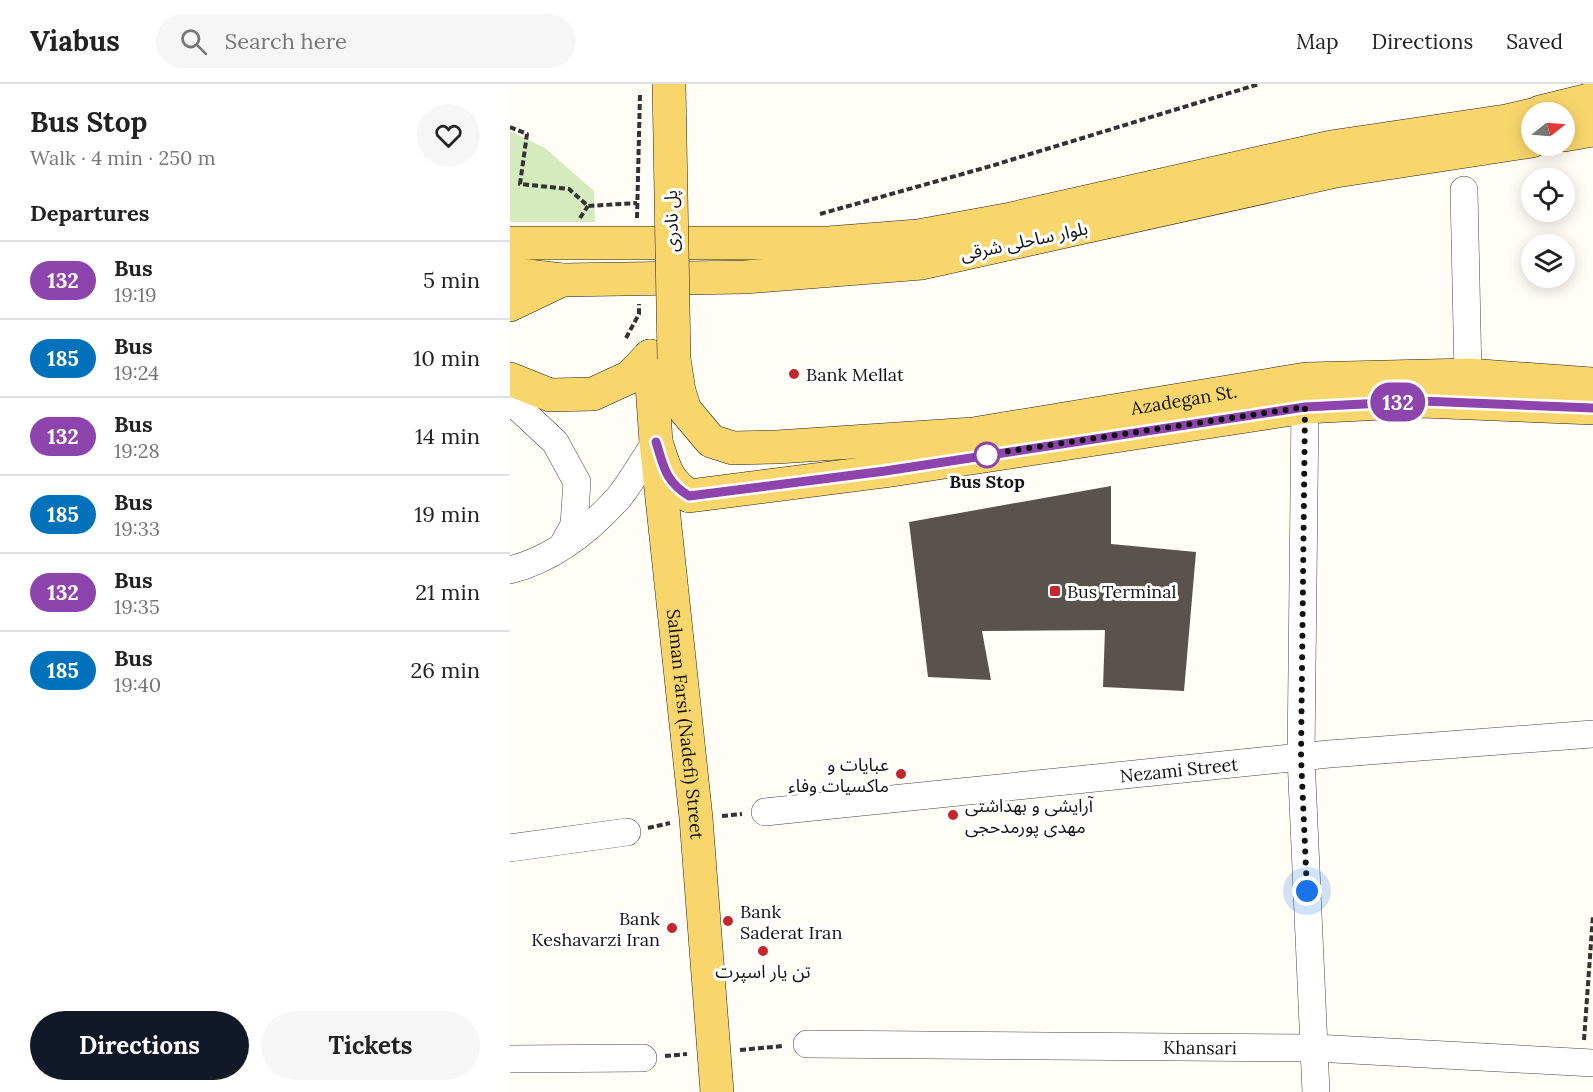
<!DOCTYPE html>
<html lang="en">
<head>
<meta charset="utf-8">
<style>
  :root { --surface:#fff; --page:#f6f6f6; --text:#222; --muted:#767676; --line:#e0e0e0; --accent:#111827 }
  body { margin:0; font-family:Lora,"Noto Sans Arabic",serif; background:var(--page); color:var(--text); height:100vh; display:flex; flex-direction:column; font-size:22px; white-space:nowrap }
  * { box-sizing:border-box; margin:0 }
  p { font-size:20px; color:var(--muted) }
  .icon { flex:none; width:33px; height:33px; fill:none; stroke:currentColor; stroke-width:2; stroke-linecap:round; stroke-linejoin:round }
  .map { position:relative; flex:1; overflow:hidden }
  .drawer { display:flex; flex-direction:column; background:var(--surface); width:510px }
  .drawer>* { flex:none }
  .badge { padding:0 12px; border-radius:20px; font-size:21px; line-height:39px }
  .needle { width:39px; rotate:73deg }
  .tools { position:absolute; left:1011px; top:18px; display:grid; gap:12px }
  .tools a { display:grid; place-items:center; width:54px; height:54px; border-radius:50%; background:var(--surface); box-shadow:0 3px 15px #0003; font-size:30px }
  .you { position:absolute; width:30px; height:30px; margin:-15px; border:4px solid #fff; border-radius:50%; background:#1a73e8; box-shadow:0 0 0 9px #1a73e833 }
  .map>.badge { position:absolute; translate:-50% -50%; box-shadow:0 0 0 3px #fff }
  h2 { padding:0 30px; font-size:22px; line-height:54px }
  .round { display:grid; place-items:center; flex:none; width:63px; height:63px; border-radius:32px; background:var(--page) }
  .summary { display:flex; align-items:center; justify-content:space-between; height:102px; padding:0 30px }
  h1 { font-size:28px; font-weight:700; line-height:45px }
  .action { display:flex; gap:12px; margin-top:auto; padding:12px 30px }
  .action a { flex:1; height:69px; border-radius:36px; background:var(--accent); color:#fff; font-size:24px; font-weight:700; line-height:69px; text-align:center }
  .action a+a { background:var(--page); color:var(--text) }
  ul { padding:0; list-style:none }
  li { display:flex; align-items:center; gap:18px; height:78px; padding:0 30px; border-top:2px solid var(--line) }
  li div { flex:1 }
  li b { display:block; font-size:22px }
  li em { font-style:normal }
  li .badge { min-width:66px; font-weight:700; text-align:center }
  header { display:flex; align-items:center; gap:36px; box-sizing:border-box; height:84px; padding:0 30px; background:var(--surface); border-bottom:2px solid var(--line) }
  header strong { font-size:28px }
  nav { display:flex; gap:33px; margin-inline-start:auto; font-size:21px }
  .search { width:420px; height:54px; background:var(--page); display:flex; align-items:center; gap:15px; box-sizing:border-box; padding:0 21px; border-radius:33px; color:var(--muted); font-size:22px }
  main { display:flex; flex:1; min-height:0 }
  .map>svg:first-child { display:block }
</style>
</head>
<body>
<header>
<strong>Viabus</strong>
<div class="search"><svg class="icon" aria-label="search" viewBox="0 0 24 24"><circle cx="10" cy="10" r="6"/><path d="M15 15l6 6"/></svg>Search here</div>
<nav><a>Map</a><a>Directions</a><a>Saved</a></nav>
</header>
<main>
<section class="drawer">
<div class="summary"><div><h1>Bus Stop</h1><p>Walk · 4 min · 250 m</p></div><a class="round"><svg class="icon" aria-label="heart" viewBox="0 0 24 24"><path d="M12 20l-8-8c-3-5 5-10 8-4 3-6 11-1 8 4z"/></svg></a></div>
<h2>Departures</h2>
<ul>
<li><span class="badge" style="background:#8e44ad;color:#fff">132</span><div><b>Bus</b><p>19:19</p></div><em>5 min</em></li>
<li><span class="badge" style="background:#0072bc;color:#fff">185</span><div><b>Bus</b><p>19:24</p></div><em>10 min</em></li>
<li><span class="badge" style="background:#8e44ad;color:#fff">132</span><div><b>Bus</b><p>19:28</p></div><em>14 min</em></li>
<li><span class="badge" style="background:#0072bc;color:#fff">185</span><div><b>Bus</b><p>19:33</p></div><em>19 min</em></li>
<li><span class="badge" style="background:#8e44ad;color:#fff">132</span><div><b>Bus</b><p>19:35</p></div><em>21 min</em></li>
<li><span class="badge" style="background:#0072bc;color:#fff">185</span><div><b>Bus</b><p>19:40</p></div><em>26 min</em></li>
</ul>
<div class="action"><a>Directions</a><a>Tickets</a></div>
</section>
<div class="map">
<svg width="1083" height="1008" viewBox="0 0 1083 1008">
  <rect width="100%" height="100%" fill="#fffdf5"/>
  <!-- green -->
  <path fill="#d5ebbd" d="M0,47L35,64L84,107L85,138H0Z"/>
  <!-- building -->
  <path fill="#5a524d" d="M601,402V460L686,468L674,607L593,603L595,546L472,547L481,596L418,593L399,438Z"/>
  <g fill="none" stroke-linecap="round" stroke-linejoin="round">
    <!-- minor casing -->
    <g stroke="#444" stroke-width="28">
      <g id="minor">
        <path d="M954,106L958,291"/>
        <path d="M0,316L45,358L67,398L64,441L53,461"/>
        <path d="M795,323L791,673L806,1008"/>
        <path d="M0,486C43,475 81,445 110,412C123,395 134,375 146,358"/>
        <path id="s1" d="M255,728L819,670L1083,650"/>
        <path d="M0,764L117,748"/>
        <path id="s2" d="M297,960L805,964L1083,979"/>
        <path d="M0,975L133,974"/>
      </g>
    </g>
    <!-- major casing -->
    <g stroke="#222" stroke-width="34">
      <g id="major">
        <path d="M1030,28L1083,15"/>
        <path d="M1054,51L1083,46"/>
        <path d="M0,159H318L408,152L496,136L821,63L996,37L1022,31"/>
        <path d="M0,190L52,196L235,193L412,179L826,87L1022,57"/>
        <path d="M0,221L52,196"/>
        <path id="s3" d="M140,272L146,358L186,734L207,1008"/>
        <path id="s4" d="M164,275L169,307L175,326L201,357L223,364L267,363L463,350L796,295L958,291L1083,300"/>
        <path d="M0,295L40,311L83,310L120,293L140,272"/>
        <path d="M146,358C154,382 156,397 179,412L375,387L795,323L912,317L1083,324"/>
      </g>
    </g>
    <!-- path -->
    <g stroke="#333" stroke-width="4" stroke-dasharray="6 3" stroke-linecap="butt">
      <path d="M0,43L17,50L10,100L59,105L78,122L127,119"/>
      <path d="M310,130L481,82L749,0"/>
      <path d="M70,134L78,122"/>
      <path d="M127,134L130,10"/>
      <path d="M116,254L129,230V220"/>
      <path d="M212,732L232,730"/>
      <path d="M138,744L160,739"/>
      <path d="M1074,956L1083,831"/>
      <path d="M230,966L273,962"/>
      <path d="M155,972L177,970"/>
    </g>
    <!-- minor -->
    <use href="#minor" stroke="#fff" stroke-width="27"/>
    <!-- major -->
    <use href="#major" stroke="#f9d66b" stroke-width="33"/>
    <!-- major-bridge casing -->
    <g stroke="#222" stroke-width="34" stroke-linecap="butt">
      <path id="major-bridge" d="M159,0L164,275"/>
    </g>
    <!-- major-bridge -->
    <use href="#major-bridge" stroke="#f9d66b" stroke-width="33"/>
  </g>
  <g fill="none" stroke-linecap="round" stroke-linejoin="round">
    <!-- line casing -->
    <g stroke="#fff" stroke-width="14">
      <path id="line" d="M146,358C154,383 155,397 179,412L375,387L795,323L912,317L1083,324"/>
    </g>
    <!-- line -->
    <use href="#line" stroke="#8e44ad" stroke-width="9"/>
    <!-- walk -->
    <path stroke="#111" stroke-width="6" stroke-dasharray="0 10.8" d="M477,371L466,372L795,323L791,673L797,807"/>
  </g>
  <!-- markers -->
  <g fill="#c4262e" stroke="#fff" stroke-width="2">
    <circle cx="284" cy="290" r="6"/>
    <rect x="539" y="501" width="12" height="12" rx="3"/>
    <circle cx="391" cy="690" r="6"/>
    <circle cx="443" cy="731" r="6"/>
    <circle cx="218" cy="837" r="6"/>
    <circle cx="162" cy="844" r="6"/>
    <circle cx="253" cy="867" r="6"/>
  </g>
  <circle fill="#fff" stroke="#8e44ad" stroke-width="3" cx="477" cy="371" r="12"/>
  <g text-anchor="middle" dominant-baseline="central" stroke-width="6" stroke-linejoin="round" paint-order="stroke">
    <!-- street labels -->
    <g font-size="18" fill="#111" stroke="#fff">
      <text transform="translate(161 137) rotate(-91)">پل نادری</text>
      <text transform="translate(514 157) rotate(-12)">بلوار ساحلی شرقی</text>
      <text stroke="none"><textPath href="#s4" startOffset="570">Azadegan St.</textPath></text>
      <text stroke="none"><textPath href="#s3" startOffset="370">Salman Farsi (Nadefi) Street</textPath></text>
      <text stroke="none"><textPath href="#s1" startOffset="416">Nezami Street</textPath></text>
      <text stroke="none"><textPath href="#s2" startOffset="393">Khansari</textPath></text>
    </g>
    <!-- poi labels -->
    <g font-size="18" fill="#111" stroke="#fff" text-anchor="start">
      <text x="296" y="290">Bank Mellat</text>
      <text x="557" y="507">Bus Terminal</text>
      <text x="379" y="680" text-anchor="end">عبایات و<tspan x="379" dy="21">ماکسیات وفاء</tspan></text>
      <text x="455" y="721">آرایشی و بهداشتی<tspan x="455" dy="21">مهدی پورمدحجی</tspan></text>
      <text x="230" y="827">Bank<tspan x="230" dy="21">Saderat Iran</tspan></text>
      <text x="150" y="834" text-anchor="end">Bank<tspan x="150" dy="21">Keshavarzi Iran</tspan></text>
      <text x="253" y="887" text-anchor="middle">تن یار اسپرت</text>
    </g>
    <!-- stop labels -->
    <g font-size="18" font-weight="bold" fill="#111" stroke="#fff">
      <text x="477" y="397">Bus Stop</text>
    </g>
  </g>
</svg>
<div class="tools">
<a><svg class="needle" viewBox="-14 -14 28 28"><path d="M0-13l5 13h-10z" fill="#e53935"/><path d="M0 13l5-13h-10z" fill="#767676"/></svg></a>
<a><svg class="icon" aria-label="locate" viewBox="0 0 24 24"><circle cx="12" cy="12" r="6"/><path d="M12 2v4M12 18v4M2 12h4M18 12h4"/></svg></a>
<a><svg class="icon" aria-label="layers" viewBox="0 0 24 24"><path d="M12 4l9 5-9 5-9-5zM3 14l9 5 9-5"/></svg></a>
</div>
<div class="you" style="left:797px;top:807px"></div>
<b class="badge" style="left:888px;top:318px;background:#8e44ad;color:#fff">132</b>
</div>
</main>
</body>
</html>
